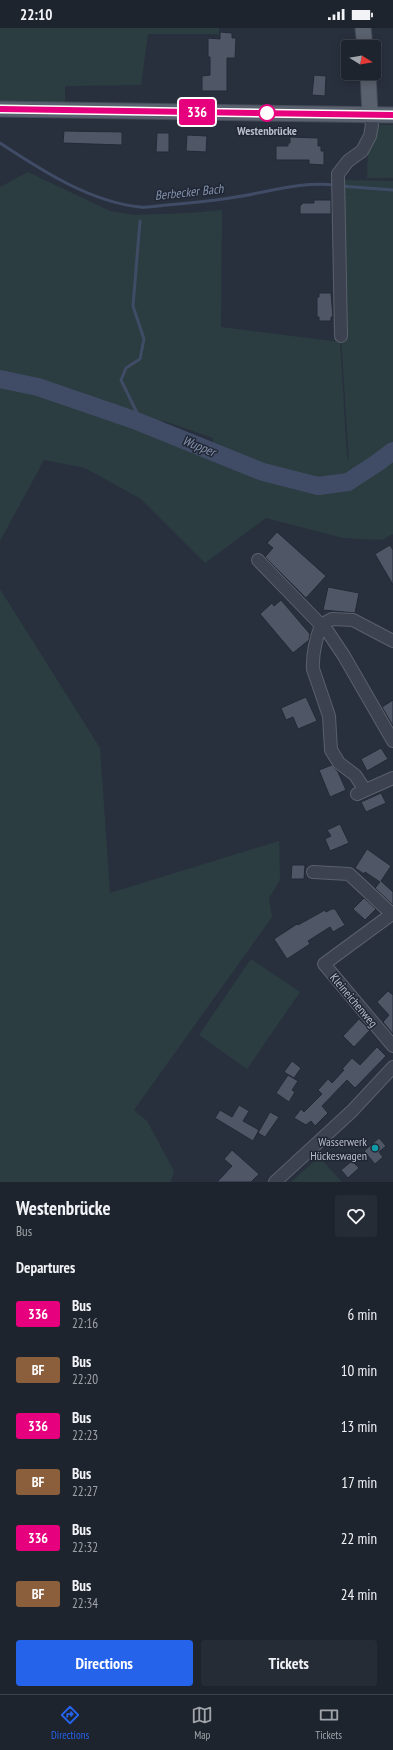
<!DOCTYPE html>
<html lang="en">
<head>
<meta charset="utf-8">
<style>
  :root { --surface:#1e242e; --page:#262c36; --text:#f1f3f6; --muted:#a1a4aa; --line:#3c414a; --accent:#2563eb }
  body { margin:0; font-family:"PT Sans Narrow",sans-serif; background:var(--page); color:var(--text); height:100vh; display:flex; flex-direction:column; font-size:15px; white-space:nowrap }
  * { box-sizing:border-box; margin:0 }
  p { font-size:13px; color:var(--muted) }
  .icon { flex:none; width:22px; height:22px; fill:none; stroke:currentColor; stroke-width:2; stroke-linecap:round; stroke-linejoin:round }
  .map { position:relative; height:1154px; overflow:hidden }
  .side { display:flex; flex-direction:column; background:var(--surface); flex:1 }
  .side>* { flex:none }
  .badge { padding:0 8px; border-radius:3px; font-size:14px; line-height:26px }
  .needle { width:26px; rotate:101deg }
  .buttons { position:absolute; left:341px; top:12px; display:grid; gap:8px }
  .buttons a { display:grid; place-items:center; width:40px; height:40px; border-radius:4px; background:var(--surface); box-shadow:0 2px 10px #0003,0 0 0 1px var(--line); font-size:20px }
  .map>.badge { position:absolute; translate:-50% -50%; box-shadow:0 0 0 2px #fff }
  h2 { padding:0 16px; font-size:15px; line-height:36px }
  .round { display:grid; place-items:center; flex:none; width:42px; height:42px; border-radius:4px; background:var(--page) }
  .overview { display:flex; align-items:center; justify-content:space-between; height:68px; padding:0 16px }
  h1 { font-size:19px; font-weight:700; line-height:30px }
  .action { display:flex; gap:8px; margin-top:auto; padding:8px 16px }
  .action a { flex:1; height:46px; border-radius:4px; background:var(--accent); color:#fff; font-size:16px; font-weight:700; line-height:46px; text-align:center }
  .action a+a { background:var(--page); color:var(--text) }
  ul { padding:0; list-style:none }
  li { display:flex; align-items:center; gap:12px; height:56px; padding:0 16px }
  li div { flex:1 }
  li b { display:block; font-size:15px }
  li em { font-style:normal }
  li .badge { min-width:44px; font-weight:700; text-align:center }
  .status { display:flex; justify-content:space-between; align-items:center; height:28px; padding:0 20px; background:var(--surface); direction:ltr }
  .status svg { height:11px; fill:currentColor }
  .tabs { display:flex; justify-content:space-around; align-items:center; height:56px; border-top:1px solid var(--line); background:var(--surface); font-size:11px; color:var(--muted) }
  .tabs a { display:grid; justify-items:center; gap:2px }
  .tabs .current { color:var(--accent) }
  .map>svg:first-child { display:block }
</style>
</head>
<body>
<div class="status"><b>22:10</b><svg viewBox="0 0 49 12"><path d="M0 12V9h3v3zM5 12V6h3v6zM10 12V3h3v9zM15 12V0h3v12zM26 1h20v11H26zM47 4h2v5h-2z"/></svg></div>
<div class="map">
<svg width="393" height="1154" viewBox="0 0 393 1154">
  <rect width="100%" height="100%" fill="#28303e"/>
  <!-- green -->
  <g fill="#2b3d40" fill-rule="evenodd">
    <path d="M0,0H219V6H148L141,57L65,58V76L0,74Z"/>
    <path d="M376,97H393V150H367L368,122Z"/>
    <path d="M28,144L110,183L134,187L189,185L222,182L221,299L340,314L347,428L349,434L341,308L343,165L352,167L342,165V152L393,153V506L382,512L343,510L266,490L205,535L141,471L85,440L44,432L0,513V159ZM43,367L145,399L164,393L213,410L212,419L87,385Z"/>
    <path d="M0,561L100,720L110,865L279,813L280,852L269,870L272,889L134,1082L147,1093L174,1143L171,1154H0Z"/>
    <path d="M251,931L300,964L247,1041L199,1007Z"/>
    <path d="M319,1129L342,1154H291Z"/>
  </g>
  <g fill="none" stroke-linecap="round" stroke-linejoin="round">
    <!-- stream -->
    <g stroke="#404c66" stroke-width="3">
      <path d="M0,115C41,142 90,174 140,179C148,180 158,178 167,177C190,175 213,173 236,169C269,164 301,153 335,157"/>
      <path d="M341,158L393,162"/>
      <path d="M134,392L137,385L121,352L126,340L140,331L144,311L133,278L140,193"/>
    </g>
    <!-- river -->
    <path stroke="#404c66" stroke-width="18" d="M0,351L38,359L134,392L263,444L318,458L348,454L377,435L393,423"/>
  </g>
  <!-- building -->
  <g fill="#4f5767" stroke="#232936">
    <path d="M220,4L232,5V10H236L235,30H227V63H202V48L210,47V29H208V10L220,11Z"/>
    <path d="M314,47L326,48L325,68L312,67Z"/>
    <path d="M64,103L122,104V117L63,115Z"/>
    <path d="M157,105H169V124H156Z"/>
    <path d="M187,107L207,108L206,124L186,123Z"/>
    <path d="M290,109L318,110V118H321V123H324V137L309,136V132H276V118H288V115H290Z"/>
    <path d="M314,172H331V186H300V178L303,175H314Z"/>
    <path d="M319,265H331L333,289H331V293H319V289H317V269H319Z"/>
    <path d="M277,504L326,548L306,570L265,529L273,520L267,515Z"/>
    <path d="M390,517L393,522V557L375,526Z"/>
    <path d="M328,559L359,565L355,585L323,582Z"/>
    <path d="M281,572L310,606L309,612L293,625L260,586L272,575L274,578Z"/>
    <path d="M306,669L317,693L298,701L293,689L286,692L281,680Z"/>
    <path d="M393,672V698L382,679Z"/>
    <path d="M381,720L388,731L367,743L361,731Z"/>
    <path d="M332,737L338,744L346,762L330,769L319,742Z"/>
    <path d="M381,765L386,775L366,784L361,774Z"/>
    <path d="M340,796L349,815L330,823L325,811L331,808L327,802Z"/>
    <path d="M367,821L391,838L381,853L393,864V877L375,860L380,854L365,844L364,846L355,840Z"/>
    <path d="M292,837H305L304,851H291Z"/>
    <path d="M364,870L376,881L365,892L353,881Z"/>
    <path d="M332,881H335L345,897L333,904L330,899L308,913L310,916L287,931L274,911L297,896L298,897L325,882L326,884Z"/>
    <path d="M388,963L393,967V1006L383,994L389,987L377,974Z"/>
    <path d="M359,991L370,1002L354,1019L343,1008Z"/>
    <path d="M377,1019L386,1028L355,1060L347,1052L322,1078L328,1085L315,1098L311,1093L306,1097L294,1090L301,1081L304,1084L322,1066L318,1062L328,1051L332,1055L344,1042L342,1041L352,1030L360,1037Z"/>
    <path d="M292,1033L301,1040L294,1050L284,1044Z"/>
    <path d="M288,1047L298,1053L292,1062L295,1064L289,1074L276,1065Z"/>
    <path d="M239,1077L249,1083L243,1093L259,1102L253,1113L215,1090L220,1082L232,1089Z"/>
    <path d="M270,1084L279,1089L265,1109L258,1105Z"/>
    <path d="M379,1110L386,1118L379,1124L383,1129L375,1136L364,1123Z"/>
    <path d="M232,1122L259,1146L251,1154H217L232,1138L224,1131Z"/>
    <path d="M352,1133L359,1140L348,1150L341,1142Z"/>
  </g>
  <g fill="none" stroke-linecap="round" stroke-linejoin="round">
    <!-- minor casing -->
    <g stroke="#5a606c" stroke-width="14">
      <g id="minor">
        <path d="M341,308L338,146L348,133L362,123L370,108L372,97L370,86"/>
        <path d="M258,532L321,597C316,611 312,625 313,641L329,688L331,722L339,735L355,747L365,762"/>
        <path d="M393,613L353,592L332,591L321,597L328,604L344,628L393,713"/>
        <path d="M357,766L393,750"/>
        <path d="M313,844L349,846L392,886L324,936L393,1018"/>
        <path d="M275,1154L352,1083L393,1039"/>
      </g>
    </g>
    <!-- major casing -->
    <g stroke="#454b58" stroke-width="17">
      <g id="major">
        <path d="M363,0L365,19"/>
        <path d="M368,45L370,86"/>
        <path d="M0,81L393,87"/>
      </g>
    </g>
    <!-- minor -->
    <use href="#minor" stroke="#3c424f" stroke-width="12"/>
    <!-- major -->
    <use href="#major" stroke="#5a616e" stroke-width="15"/>
  </g>
  <g fill="none" stroke-linecap="round" stroke-linejoin="round">
    <!-- line casing -->
    <g stroke="#fff" stroke-width="9">
      <path id="line" d="M0,81L393,87"/>
    </g>
    <!-- line -->
    <use href="#line" stroke="#e6007e" stroke-width="6"/>
  </g>
  <!-- markers -->
  <circle fill="#fff" stroke="#e6007e" stroke-width="2" cx="267" cy="85" r="8"/>
  <circle fill="#0f9aa8" stroke="#212734" stroke-width="1.5" cx="375" cy="1120" r="4"/>
  <g text-anchor="middle" dominant-baseline="central" stroke-width="3" stroke-linejoin="round" paint-order="stroke">
    <!-- stop labels -->
    <g font-size="12" font-weight="bold" fill="#b8bec9" stroke="#212734">
      <text x="267" y="102">Westenbrücke</text>
    </g>
    <!-- street labels -->
    <g font-size="12" fill="#b8bec9" stroke="#212734">
      <text transform="translate(354 972) rotate(50)">Kleineichenweg</text>
    </g>
    <!-- poi labels -->
    <g font-size="12" fill="#b8bec9" stroke="#212734" text-anchor="end">
      <text x="367" y="1113">Wasserwerk<tspan x="367" dy="14">Hückeswagen</tspan></text>
    </g>
    <!-- water labels -->
    <g font-size="13" font-style="italic" fill="#8392ad" stroke="#212734">
      <text transform="translate(189 164) rotate(-6)">Berbecker Bach</text>
      <text transform="translate(199 418) rotate(22)">Wupper</text>
    </g>
  </g>
</svg>
<div class="buttons">
<a><svg class="needle" viewBox="-14 -14 28 28"><path d="M0-13l5 13h-10z" fill="#e53935"/><path d="M0 13l5-13h-10z" fill="#a1a4aa"/></svg></a>
</div>
<b class="badge" style="left:197px;top:84px;background:#e6007e;color:#fff">336</b>
</div>
<section class="side">
<div class="overview"><div><h1>Westenbrücke</h1><p>Bus</p></div><a class="round"><svg class="icon" aria-label="heart" viewBox="0 0 24 24"><path d="M12 20l-8-8c-3-5 5-10 8-4 3-6 11-1 8 4z"/></svg></a></div>
<h2>Departures</h2>
<ul>
<li><span class="badge" style="background:#e6007e;color:#fff">336</span><div><b>Bus</b><p>22:16</p></div><em>6 min</em></li>
<li><span class="badge" style="background:#8b5e3c;color:#fff">BF</span><div><b>Bus</b><p>22:20</p></div><em>10 min</em></li>
<li><span class="badge" style="background:#e6007e;color:#fff">336</span><div><b>Bus</b><p>22:23</p></div><em>13 min</em></li>
<li><span class="badge" style="background:#8b5e3c;color:#fff">BF</span><div><b>Bus</b><p>22:27</p></div><em>17 min</em></li>
<li><span class="badge" style="background:#e6007e;color:#fff">336</span><div><b>Bus</b><p>22:32</p></div><em>22 min</em></li>
<li><span class="badge" style="background:#8b5e3c;color:#fff">BF</span><div><b>Bus</b><p>22:34</p></div><em>24 min</em></li>
</ul>
<div class="action"><a>Directions</a><a>Tickets</a></div>
</section>
<nav class="tabs">
<a class="current"><svg class="icon" aria-label="directions" viewBox="0 0 24 24"><path d="M12 3l9 9-9 9-9-9zM9 14v-3h6M13 9l2 2-2 2"/></svg>Directions</a>
<a><svg class="icon" aria-label="map" viewBox="0 0 24 24"><path d="M3 6l6-2 6 2 6-2v14l-6 2-6-2-6 2zM9 4v14M15 6v14"/></svg>Map</a>
<a><svg class="icon" aria-label="tickets" viewBox="0 0 24 24"><path d="M3 7h18v10H3zM15 7v10"/></svg>Tickets</a>
</nav>
</body>
</html>
